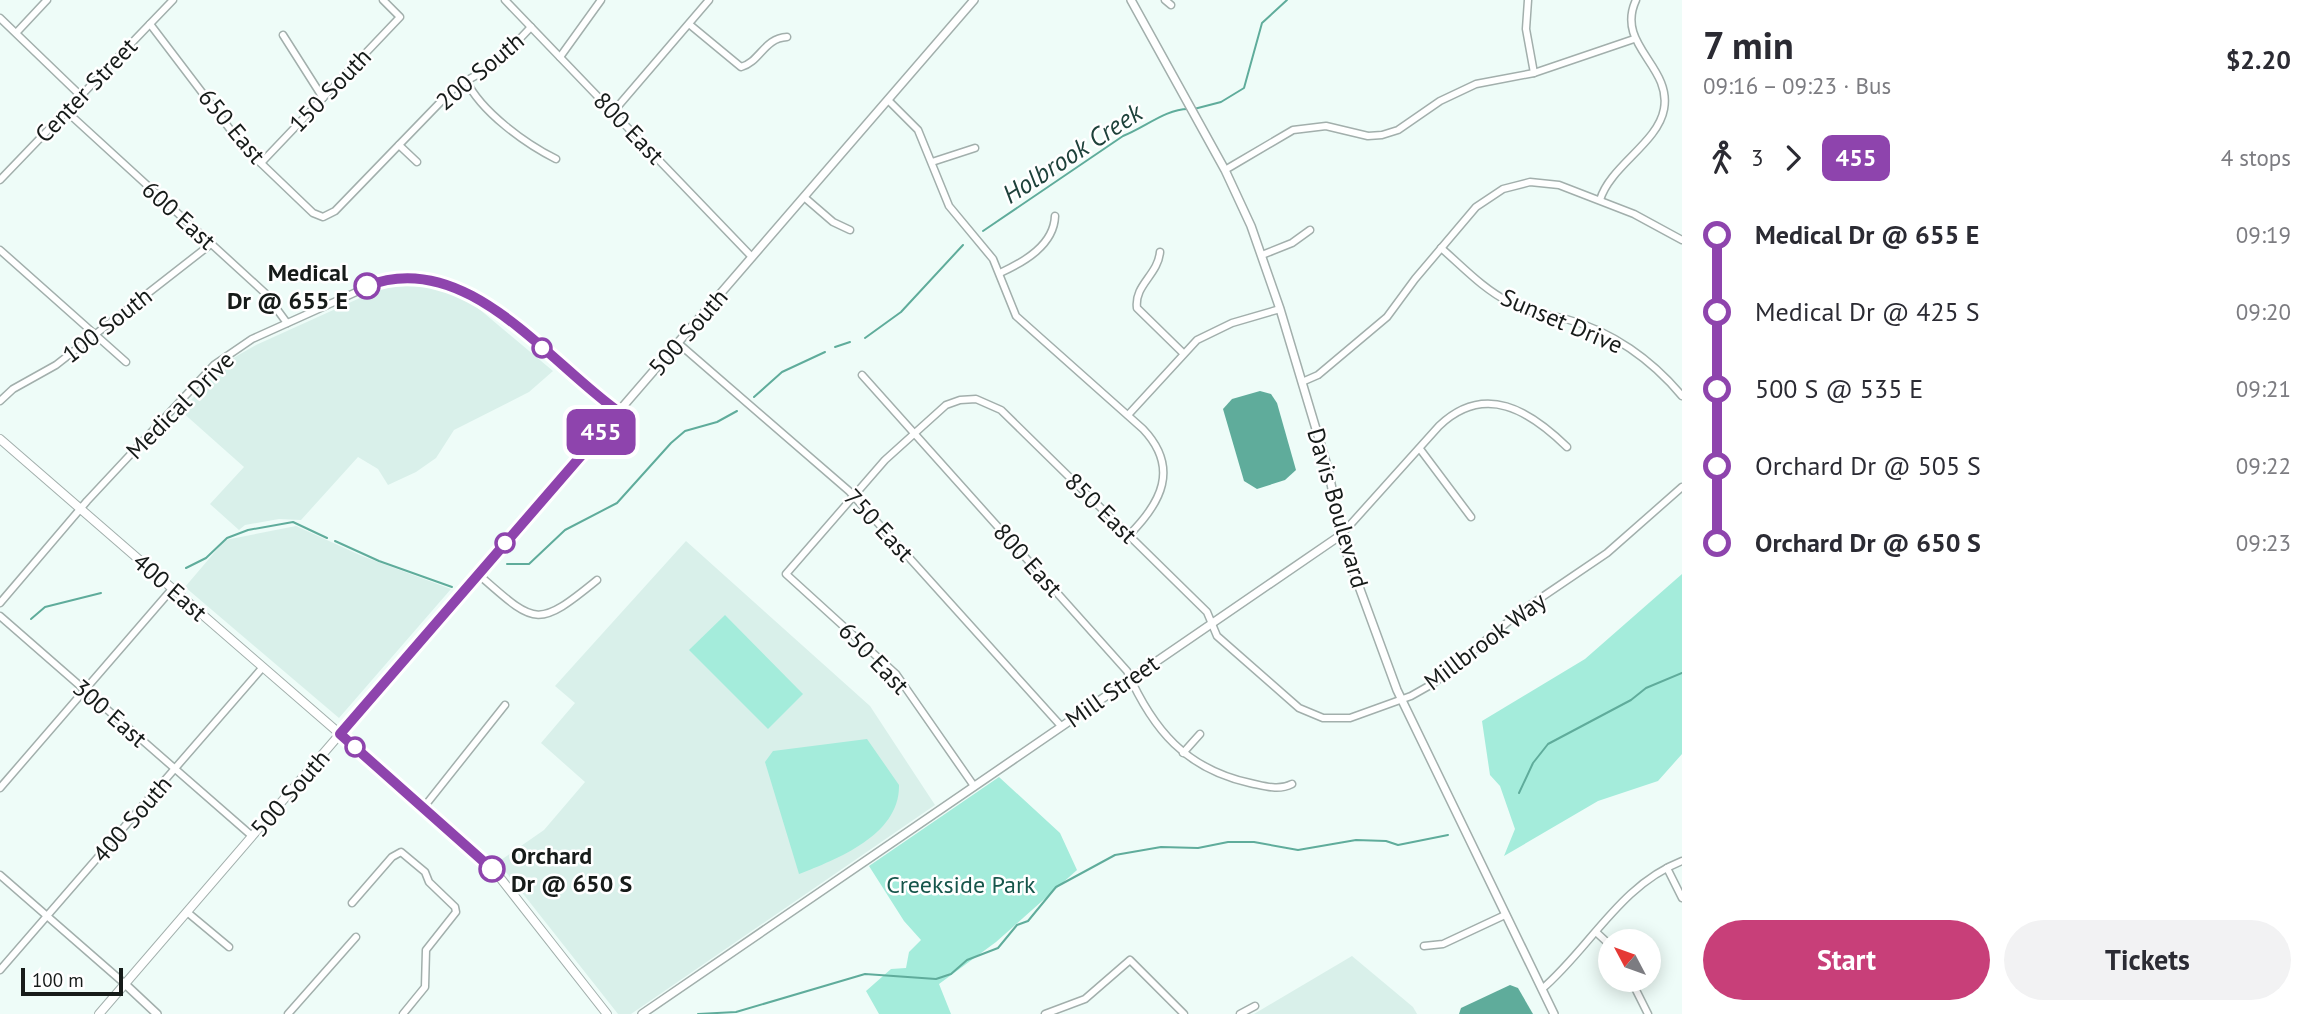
<!DOCTYPE html>
<html lang="en">
<head>
<meta charset="utf-8">
<style>
  :root { --surface:#fff; --page:#f2f2f3; --text:#2b2b33; --muted:#7c7c81; --accent:#c83f79 }
  body { margin:0; font-family:"PT Sans",sans-serif; background:var(--page); color:var(--text); height:100vh; display:flex; flex-direction:column; font-size:26px; white-space:nowrap }
  * { box-sizing:border-box; margin:0 }
  p { font-size:23px; color:var(--muted) }
  .icon { flex:none; width:38px; height:38px; fill:none; stroke:currentColor; stroke-width:2; stroke-linecap:round; stroke-linejoin:round }
  .map { position:relative; flex:1; overflow:hidden }
  .panel { display:flex; flex-direction:column; background:var(--surface); width:630px }
  .panel>* { flex:none }
  .badge { padding:0 14px; border-radius:10px; font-size:24px; line-height:46px }
  .needle { width:46px; rotate:311deg }
  .buttons { position:absolute; left:1598px; top:929px; display:grid; gap:14px }
  .buttons a { display:grid; place-items:center; width:63px; height:63px; border-radius:50%; background:var(--surface); box-shadow:0 4px 18px #0003; font-size:35px }
  .scale { position:absolute; left:21px; bottom:18px; width:102px; box-sizing:border-box; padding-left:7px; border:4px solid #161b19; border-top:0; font-size:19px; line-height:24px; white-space:nowrap; color:#161b19; -webkit-text-stroke:5px #fff; paint-order:stroke }
  .map>.badge { position:absolute; translate:-50% -50%; box-shadow:0 0 0 4px #fff }
  .legs { display:flex; align-items:center; gap:10px; height:77px; padding:0 21px; font-size:23px }
  .legs p { margin-inline-start:auto }
  .headline { display:flex; align-items:center; justify-content:space-between; height:119px; padding:0 21px }
  h1 { font-size:38px; font-weight:700; line-height:52px }
  .button { display:flex; gap:14px; margin-top:auto; padding:14px 21px }
  .button a { flex:1; height:80px; border-radius:42px; background:var(--accent); color:#fff; font-size:28px; font-weight:700; line-height:80px; text-align:center }
  .button a+a { background:var(--page); color:var(--text) }
  ul { padding:0 21px; list-style:none }
  li { display:flex; align-items:center; gap:24px; height:77px; font-size:26px }
  li i { display:grid; place-items:center; width:10px; height:100%; margin:0 9px; background:currentColor }
  li i::after { content:''; width:18px; height:18px; margin:-9px; border:5px solid; border-radius:50%; background:var(--surface) }
  li p { margin-inline-start:auto }
  li:first-child i { background:linear-gradient(#0000 50%,currentColor 0) }
  li:last-child i { background:linear-gradient(currentColor 50%,#0000 0) }
  main { display:flex; flex:1; min-height:0 }
  .map>svg:first-child { display:block }
</style>
</head>
<body>
<main>
<div class="map">
<svg width="1682" height="1014" viewBox="0 0 1682 1014">
  <rect width="100%" height="100%" fill="#eefcf8"/>
  <!-- built -->
  <g fill="#d9f0ea">
    <path d="M405,286L437,287L472,303L553,371L529,392L454,430L436,458L416,472L388,485L378,469L358,457L301,520L279,519L245,525L239,530L210,504L244,467L181,411L211,378L235,357L256,345L382,288Z"/>
    <path d="M296,526L362,556L451,589L339,718L185,587L225,540Z"/>
    <path d="M686,541L870,706L935,805L631,1014H618L498,862L544,830L585,782L541,743L575,703L555,686Z"/>
    <path d="M1352,956L1413,1007L1417,1014H1254Z"/>
  </g>
  <!-- green -->
  <g fill="#a4ecdb">
    <path d="M1682,574V754L1658,781L1598,801L1504,856L1515,829L1500,786L1490,775L1482,721L1585,659Z"/>
    <path d="M725,615L803,694L768,729L689,650Z"/>
    <path d="M867,739L899,785C900,835 837,859 799,874L765,762L773,751Z"/>
    <path d="M999,777L1060,833L1077,870L996,942L939,984L951,1014H879L866,991L891,969L906,968L909,952L921,940L904,921L869,866Z"/>
  </g>
  <!-- water -->
  <g fill="#5fac9b">
    <path d="M1260,391L1271,394L1277,403L1296,470L1285,480L1257,489L1244,481L1223,409L1232,399Z"/>
    <path d="M1510,985L1518,988L1533,1014H1459L1461,1008Z"/>
  </g>
  <g fill="none" stroke-linecap="round" stroke-linejoin="round">
    <!-- stream -->
    <g stroke="#5fac9b" stroke-width="2">
      <path d="M1194,109L1221,102L1244,88L1262,23L1287,0"/>
      <path d="M983,231L1123,136C1144,128 1166,109 1188,109"/>
      <path d="M865,338L901,312L963,245"/>
      <path d="M835,347L850,342"/>
      <path d="M754,397L782,372L825,352"/>
      <path d="M335,541L379,561L452,587"/>
      <path d="M507,564H529L565,530L617,503L671,443L685,431L717,422L737,411"/>
      <path d="M186,568L206,558L227,538L248,530L293,522L327,538"/>
      <path d="M31,619L45,607L101,593"/>
      <path d="M1519,793L1533,763L1548,744L1631,700L1646,688L1682,673"/>
      <path d="M698,1014L736,1012L865,974L936,979L951,974L967,960L998,948L1017,925L1028,921L1056,887L1115,855L1161,847L1198,848L1228,842H1254L1298,850L1356,840L1386,841L1398,845L1448,835"/>
    </g>
    <!-- minor casing -->
    <g stroke="#a2afac" stroke-width="9">
      <g id="minor">
        <path d="M505,0L752,257"/>
        <path d="M1165,0L1171,5"/>
        <path d="M1528,0L1526,29L1534,73"/>
        <path d="M0,18L81,96"/>
        <path d="M150,24L242,145L313,213L323,217L335,211L455,87L495,65L531,27"/>
        <path d="M689,24L741,67C760,62 764,38 787,37"/>
        <path d="M17,32L47,0"/>
        <path d="M283,35L323,98"/>
        <path d="M560,57L601,0"/>
        <path d="M466,80C481,112 526,144 556,159"/>
        <path d="M888,100L918,130L949,206L993,259L1016,316L1143,429C1180,468 1161,503 1129,535"/>
        <path d="M66,111L265,293L287,323"/>
        <path d="M613,112L709,0"/>
        <path d="M399,145L417,162"/>
        <path d="M932,162L975,148"/>
        <path d="M261,163L400,17L383,0"/>
        <path d="M1225,170L1293,130L1326,126L1368,136L1382,135L1398,130L1440,101L1476,84L1534,73L1634,39"/>
        <path d="M0,180L173,0"/>
        <path d="M804,197L833,222L850,230"/>
        <path d="M1600,200C1610,166 1658,143 1664,109C1672,66 1615,45 1636,0"/>
        <path d="M1441,248C1462,266 1483,289 1509,302C1527,312 1546,314 1566,319C1612,331 1652,360 1682,396"/>
        <path d="M0,250L126,362"/>
        <path d="M1160,252C1158,275 1134,285 1137,308L1183,353"/>
        <path d="M1262,255L1292,243L1310,230"/>
        <path d="M1000,273C1024,262 1054,245 1055,216"/>
        <path d="M678,343L849,491L1061,726"/>
        <path d="M862,375L1127,671C1153,730 1186,769 1250,783C1265,786 1278,791 1292,784"/>
        <path d="M1302,382L1318,375L1387,317L1415,279L1476,207L1503,189L1530,182L1559,185L1634,214L1682,240"/>
        <path d="M0,401L13,389L56,365L211,244"/>
        <path d="M1128,415L1197,340L1232,323L1280,309"/>
        <path d="M1420,449L1471,517"/>
        <path d="M1341,535L1439,426C1485,382 1530,411 1567,447"/>
        <path d="M478,574C535,624 536,630 597,580"/>
        <path d="M0,603L87,501L214,365L252,339L374,284L413,277L442,281L464,289L496,312L619,412"/>
        <path d="M0,616L252,836"/>
        <path d="M1183,753L1200,734"/>
        <path d="M974,786L896,674L786,574L885,460L946,405L960,400L976,399L1001,410L1207,612L1217,636L1299,708L1323,718H1350L1411,696L1434,683L1520,612L1607,553L1682,487"/>
        <path d="M0,788L172,589"/>
        <path d="M424,807L505,705"/>
        <path d="M1667,868L1682,898"/>
        <path d="M0,875L125,984"/>
        <path d="M352,903L392,857L401,852L425,872L429,882L455,907L456,912L426,950L425,987L403,1014"/>
        <path d="M187,912L229,947"/>
        <path d="M1596,932L1610,945"/>
        <path d="M1424,946L1443,944L1505,915"/>
        <path d="M0,970L263,667"/>
        <path d="M1631,980L1648,1014"/>
        <path d="M1542,989C1590,948 1620,885 1682,861"/>
        <path d="M288,1014L356,937"/>
        <path d="M1045,1014L1085,999L1130,960L1184,1014"/>
        <path d="M1240,1014L1255,1006"/>
      </g>
    </g>
    <!-- tertiary casing -->
    <g stroke="#a2afac" stroke-width="10">
      <g id="tertiary">
        <path d="M1131,0L1225,170L1251,226L1280,309L1328,469L1343,543L1397,690L1554,1014"/>
        <path d="M340,734L974,0"/>
        <path d="M125,984L157,1014"/>
        <path d="M642,1014L1341,535"/>
      </g>
    </g>
    <!-- secondary casing -->
    <g stroke="#a2afac" stroke-width="10">
      <g id="secondary">
        <path d="M0,439L468,845L494,870L607,1014"/>
        <path d="M99,1014L340,734"/>
      </g>
    </g>
    <!-- minor -->
    <use href="#minor" stroke="#fff" stroke-width="6"/>
    <!-- tertiary -->
    <use href="#tertiary" stroke="#fff" stroke-width="7"/>
    <!-- secondary -->
    <use href="#secondary" stroke="#fff" stroke-width="8"/>
  </g>
  <g fill="none" stroke-linecap="round" stroke-linejoin="round">
    <!-- line-1 casing -->
    <g stroke="#fff" stroke-width="16">
      <path id="line-1" d="M367,286C465,247 547,361 619,412L340,734L492,869"/>
    </g>
    <!-- line-1 -->
    <use href="#line-1" stroke="#8e44ad" stroke-width="10"/>
  </g>
  <!-- markers -->
  <g fill="#fff" stroke="#8e44ad" stroke-width="3.5">
    <circle cx="367" cy="286" r="12"/>
    <circle cx="542" cy="348" r="9"/>
    <circle cx="505" cy="543" r="9"/>
    <circle cx="355" cy="747" r="9"/>
    <circle cx="492" cy="869" r="12"/>
  </g>
  <g text-anchor="middle" dominant-baseline="central" stroke-width="5" stroke-linejoin="round" paint-order="stroke">
    <!-- street labels -->
    <g font-size="24" fill="#161b19" stroke="#fff">
      <text transform="translate(480 71) rotate(-40)">200 South</text>
      <text transform="translate(86 90) rotate(-46)">Center Street</text>
      <text transform="translate(330 90) rotate(-46)">150 South</text>
      <text transform="translate(232 126) rotate(50)">650 East</text>
      <text transform="translate(629 128) rotate(46)">800 East</text>
      <text transform="translate(179 215) rotate(42)">600 East</text>
      <text transform="translate(1562 321) rotate(23)">Sunset Drive</text>
      <text transform="translate(107 325) rotate(-38)">100 South</text>
      <text transform="translate(688 332) rotate(-49)">500 South</text>
      <text transform="translate(180 405) rotate(-45)">Medical Drive</text>
      <text transform="translate(1101 508) rotate(44)">850 East</text>
      <text transform="translate(1338 508) rotate(74)">Davis Boulevard</text>
      <text transform="translate(879 525) rotate(47)">750 East</text>
      <text transform="translate(1028 560) rotate(48)">800 East</text>
      <text transform="translate(170 587) rotate(41)">400 East</text>
      <text transform="translate(1485 641) rotate(-37)">Millbrook Way</text>
      <text transform="translate(874 658) rotate(46)">650 East</text>
      <text transform="translate(1112 691) rotate(-35)">Mill Street</text>
      <text transform="translate(110 713) rotate(41)">300 East</text>
      <text transform="translate(290 793) rotate(-49)">500 South</text>
      <text transform="translate(132 819) rotate(-49)">400 South</text>
    </g>
    <!-- stop labels -->
    <g font-size="24" font-weight="bold" fill="#161b19" stroke="#fff" text-anchor="end">
      <text x="348" y="272">Medical<tspan x="348" dy="28">Dr @ 655 E</tspan></text>
      <text x="511" y="855" text-anchor="start">Orchard<tspan x="511" dy="28">Dr @ 650 S</tspan></text>
    </g>
    <!-- park labels -->
    <g font-size="24" fill="#16564b" stroke="#fff">
      <text x="961" y="884">Creekside Park</text>
    </g>
    <!-- water labels -->
    <g font-size="26" font-style="italic" fill="#1d413a" stroke="#fff">
      <text transform="translate(1072 153) rotate(-33)">Holbrook Creek</text>
    </g>
  </g>
</svg>
<div class="buttons">
<a><svg class="needle" viewBox="-14 -14 28 28"><path d="M0-13l5 13h-10z" fill="#e53935"/><path d="M0 13l5-13h-10z" fill="#7c7c81"/></svg></a>
</div>
<div class="scale">100 m</div>
<b class="badge" style="left:601px;top:432px;background:#8e44ad;color:#fff">455</b>
</div>
<section class="panel">
<div class="headline"><div><h1>7 min</h1><p>09:16 – 09:23 · Bus</p></div><b>$2.20</b></div>
<div class="legs"><svg class="icon" aria-label="walk" viewBox="0 0 24 24"><circle cx="13" cy="4" r="2"/><path d="M13 8l-2 6 4 7M11 14l-3 7M7 12l3-4h3l4 4"/></svg>3<svg class="icon" aria-label="forward" viewBox="0 0 24 24"><path d="M9 5l7 7-7 7"/></svg><b class="badge" style="background:#8e44ad;color:#fff">455</b><p>4 stops</p></div>
<ul>
<li><i style="color:#8e44ad"></i><b>Medical Dr @ 655 E</b><p>09:19</p></li>
<li><i style="color:#8e44ad"></i><span>Medical Dr @ 425 S</span><p>09:20</p></li>
<li><i style="color:#8e44ad"></i><span>500 S @ 535 E</span><p>09:21</p></li>
<li><i style="color:#8e44ad"></i><span>Orchard Dr @ 505 S</span><p>09:22</p></li>
<li><i style="color:#8e44ad"></i><b>Orchard Dr @ 650 S</b><p>09:23</p></li>
</ul>
<div class="button"><a>Start</a><a>Tickets</a></div>
</section>
</main>
</body>
</html>
